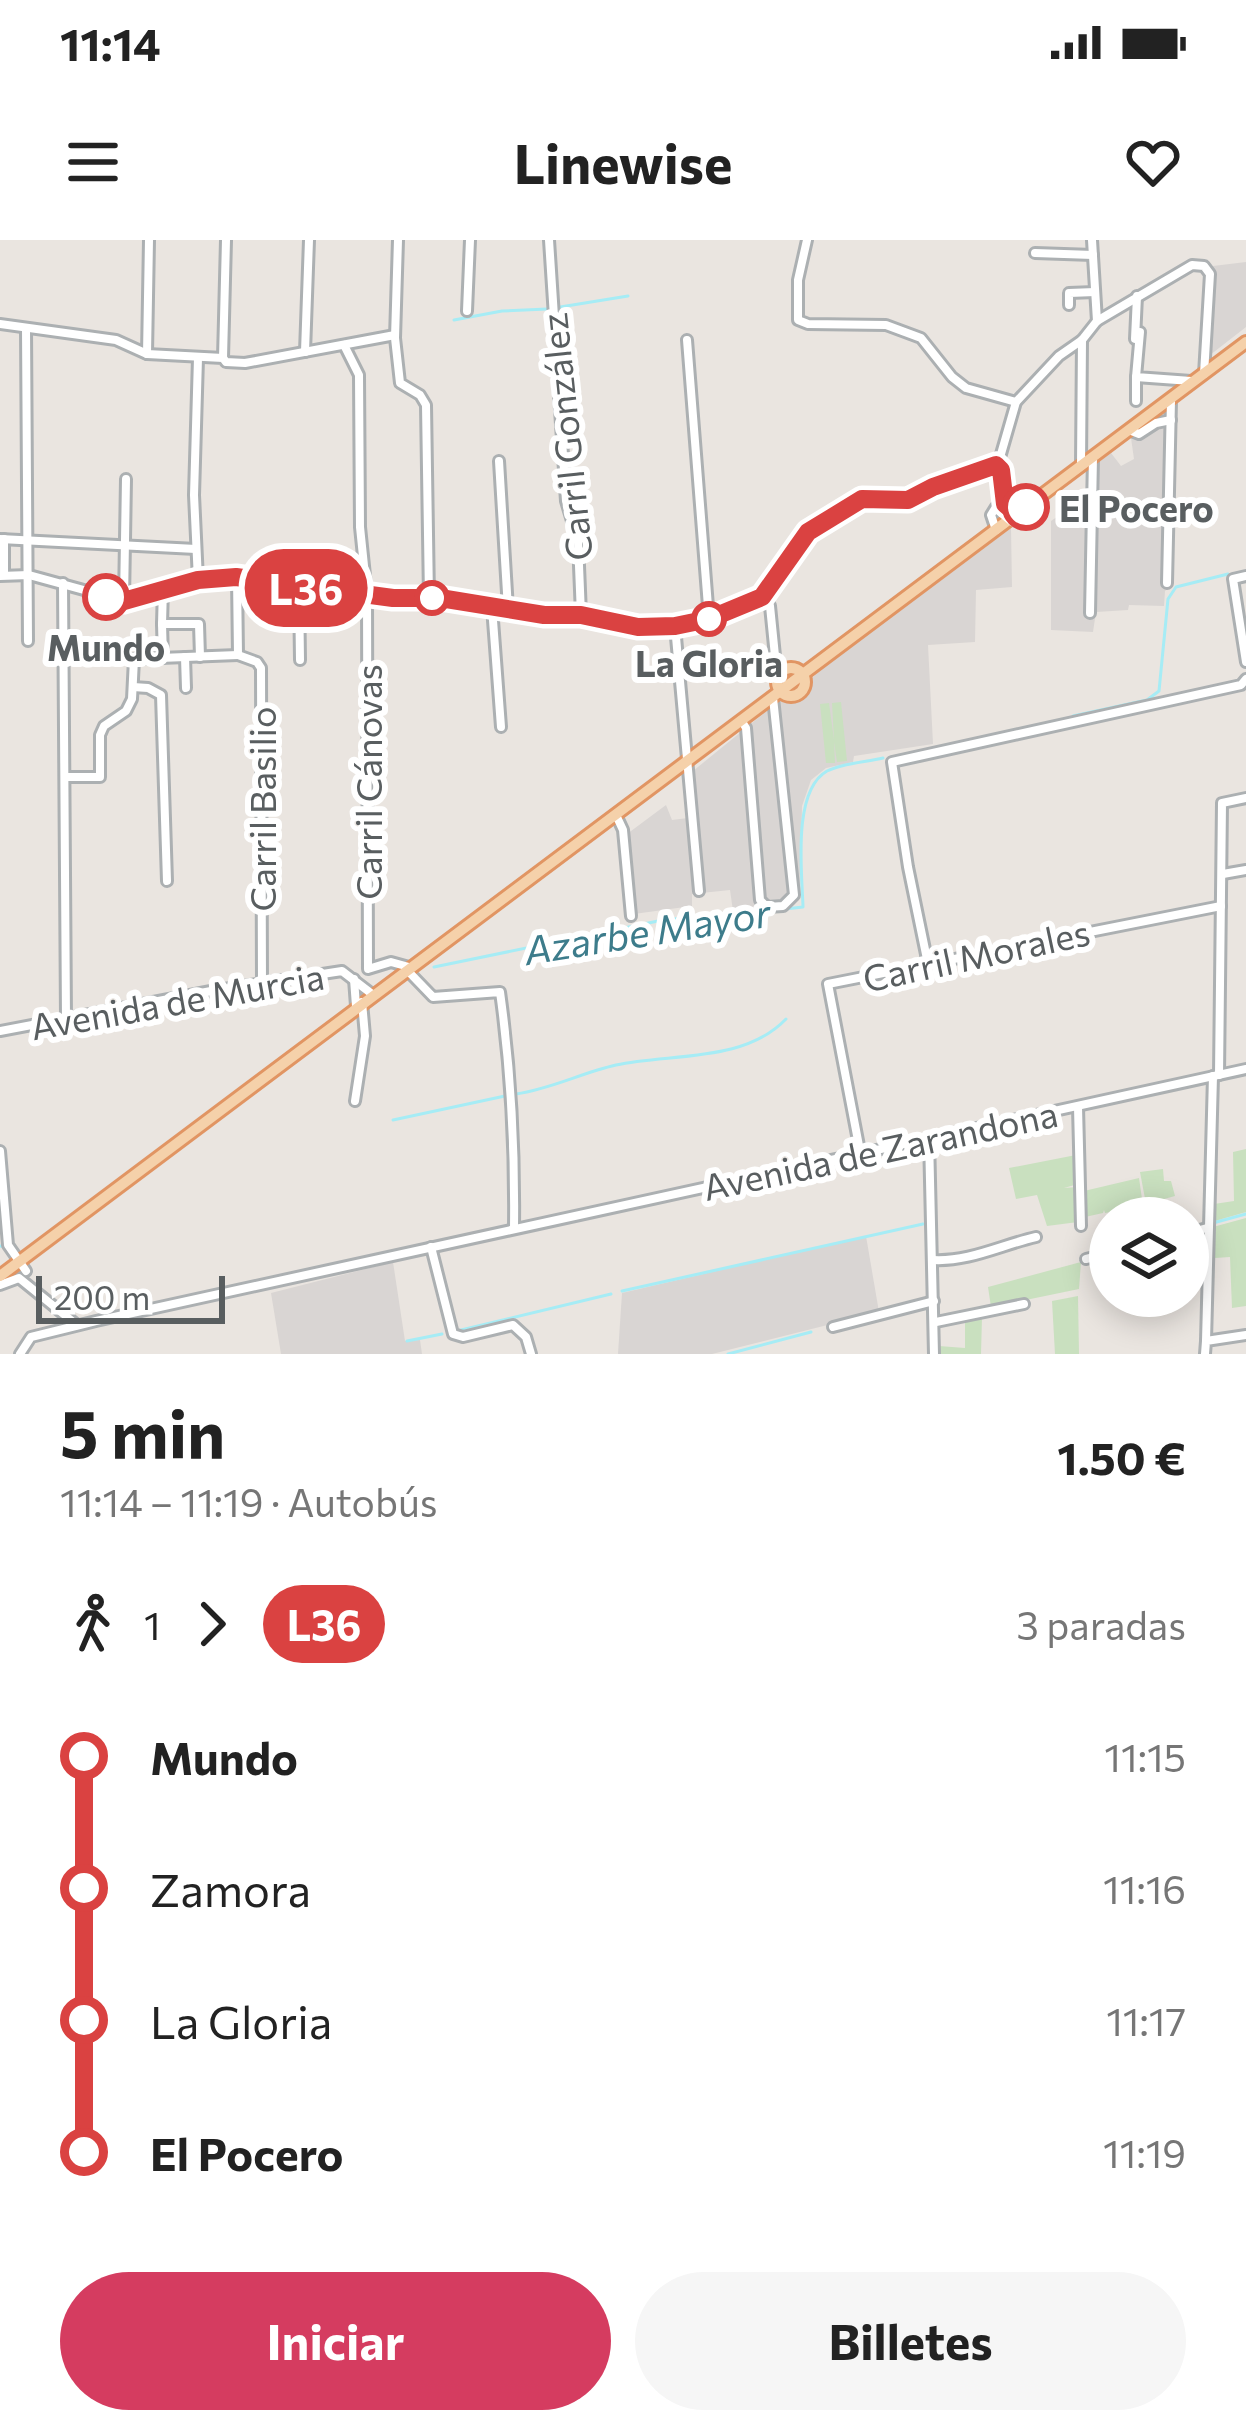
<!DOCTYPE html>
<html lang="es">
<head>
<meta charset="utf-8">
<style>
  :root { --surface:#fff; --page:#f6f6f6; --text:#222; --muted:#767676; --accent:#d53c60 }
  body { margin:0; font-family:Commissioner,sans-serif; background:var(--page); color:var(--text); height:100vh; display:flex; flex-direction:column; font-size:45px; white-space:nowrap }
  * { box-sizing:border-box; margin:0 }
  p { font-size:39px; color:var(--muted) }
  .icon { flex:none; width:66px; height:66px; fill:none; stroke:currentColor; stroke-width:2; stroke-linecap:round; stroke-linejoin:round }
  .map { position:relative; height:1114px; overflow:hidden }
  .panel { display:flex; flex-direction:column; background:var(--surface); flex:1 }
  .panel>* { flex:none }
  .badge { padding:0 24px; border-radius:39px; font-size:42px; line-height:78px }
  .buttons { position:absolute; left:1089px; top:957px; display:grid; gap:24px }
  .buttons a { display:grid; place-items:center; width:120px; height:120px; border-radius:50%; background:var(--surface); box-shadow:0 6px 30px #0003; font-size:60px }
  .scale { position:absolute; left:36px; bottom:30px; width:189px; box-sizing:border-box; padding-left:12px; border:6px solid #595e60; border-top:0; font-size:33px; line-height:42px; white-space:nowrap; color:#595e60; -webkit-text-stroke:9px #fff; paint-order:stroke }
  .map>.badge { position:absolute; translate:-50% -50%; box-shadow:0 0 0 6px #fff }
  .legs { display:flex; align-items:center; gap:18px; height:132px; padding:0 60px; font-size:39px }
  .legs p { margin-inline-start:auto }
  .headline { display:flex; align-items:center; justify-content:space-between; height:204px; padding:0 60px }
  h1 { font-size:66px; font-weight:700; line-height:90px }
  .cta { display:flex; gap:24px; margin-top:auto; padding:24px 60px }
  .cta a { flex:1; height:138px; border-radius:72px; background:var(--accent); color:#fff; font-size:48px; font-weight:700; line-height:138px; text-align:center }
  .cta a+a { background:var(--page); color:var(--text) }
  ul { padding:0 60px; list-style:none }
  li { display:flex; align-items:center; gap:42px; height:132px; font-size:45px }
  li i { display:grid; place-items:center; width:18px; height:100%; margin:0 15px; background:currentColor }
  li i::after { content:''; width:30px; height:30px; margin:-15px; border:9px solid; border-radius:50%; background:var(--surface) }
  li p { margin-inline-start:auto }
  li:first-child i { background:linear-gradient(#0000 50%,currentColor 0) }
  li:last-child i { background:linear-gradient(currentColor 50%,#0000 0) }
  .status { display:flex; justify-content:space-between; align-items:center; height:84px; padding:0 60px; background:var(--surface); direction:ltr }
  .status svg { height:33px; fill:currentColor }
  header { display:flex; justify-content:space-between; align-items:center; height:156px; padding:0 60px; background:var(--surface); font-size:54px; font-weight:700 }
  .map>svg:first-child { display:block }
</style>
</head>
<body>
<div class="status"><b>11:14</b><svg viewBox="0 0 49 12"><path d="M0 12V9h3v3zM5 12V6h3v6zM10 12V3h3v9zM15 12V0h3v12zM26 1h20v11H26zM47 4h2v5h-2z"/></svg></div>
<header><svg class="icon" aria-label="menu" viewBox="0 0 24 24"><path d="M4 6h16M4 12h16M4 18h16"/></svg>Linewise<svg class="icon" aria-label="heart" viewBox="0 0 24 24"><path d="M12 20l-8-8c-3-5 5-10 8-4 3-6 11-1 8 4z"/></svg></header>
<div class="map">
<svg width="1246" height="1114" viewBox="0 0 1246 1114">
  <rect width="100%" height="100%" fill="#eae5e0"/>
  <!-- industrial -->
  <g fill="#d9d5d3">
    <path d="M1246,22V87L1210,115L1213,26Z"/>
    <path d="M1176,163L1172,344L1165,351L1164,366L1129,365L1128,370L1096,372L1093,392L1051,390V281L1091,254L1093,239L1087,231L1111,213L1121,226L1134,219L1131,198Z"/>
    <path d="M1011,288L1012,347L976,350L975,402L928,405L933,504L854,516L853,522L826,528L811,540L802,566L800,655L794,665L733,671L730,650L692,654V666L634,674L627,594L666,565L672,580L696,577L693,531L779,461L793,463L812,448V438L823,428Z"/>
    <path d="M866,996L879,1072L712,1114H618L622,1053Z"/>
    <path d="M393,1022L405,1101L420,1100L422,1114H281L271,1053Z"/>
  </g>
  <!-- green -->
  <g fill="#c9e0bf">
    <path d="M841,462L847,521L837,522L834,502L835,523H826L820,464L829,463L834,500L832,463Z"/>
    <path d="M1246,909V972L1215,981L1214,964L1234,961L1233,912Z"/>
    <path d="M1076,915L1078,944L1064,948L1077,947L1078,982L1047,986L1037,955L1016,959L1009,928Z"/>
    <path d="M1163,929L1164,941H1171L1175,956L1146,964L1140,932Z"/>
    <path d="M1139,938L1143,966L1105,973L1104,970L1103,973L1085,977L1084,951Z"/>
    <path d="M1246,978V1066L1232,1068L1230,1017L1215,1018L1213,987Z"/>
    <path d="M1081,1022L1079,1049L991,1067L988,1047Z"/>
    <path d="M1078,1056L1079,1114H1055L1052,1061Z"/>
    <path d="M982,1077L981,1114H939V1106L965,1108V1081Z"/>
  </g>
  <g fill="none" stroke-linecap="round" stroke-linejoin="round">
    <!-- stream -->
    <g stroke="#a6ecf5" stroke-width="3">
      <path d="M554,68L628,56"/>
      <path d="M454,80L502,71L547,69"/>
      <path d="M1073,476L1147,460L1159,451L1168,359L1176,347L1228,334"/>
      <path d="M785,669L803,667C802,632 792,551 827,531C842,523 867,522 883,518"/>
      <path d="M434,727L663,680L769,670"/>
      <path d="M516,854C551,849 581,833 616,825C671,813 744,823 786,779"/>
      <path d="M393,880L505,856"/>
      <path d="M1213,983L1246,974"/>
      <path d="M0,1006L5,1007"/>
      <path d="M622,1051L923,984"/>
      <path d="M457,1091L611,1054"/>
      <path d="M407,1101L442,1094"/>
      <path d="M728,1114L811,1092"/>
    </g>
    <!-- minor casing -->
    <g stroke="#acb0b2" stroke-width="14">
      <g id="minor">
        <path d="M398,0L395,98L400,143L420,155L426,165L429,358"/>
        <path d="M549,0L566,261L578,301L581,375"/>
        <path d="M807,0L798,40V80L808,84L886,85L921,98L952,137L966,148L1016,162"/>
        <path d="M1092,0L1097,81"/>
        <path d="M1035,13L1093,15"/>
        <path d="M1069,65V53L1095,52"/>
        <path d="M467,71L470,0"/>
        <path d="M0,84L116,100L147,114L223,118L226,122L245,123L395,95"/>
        <path d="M26,88L28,401"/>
        <path d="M1140,92L1136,137L1191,141"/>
        <path d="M1135,99L1137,56"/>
        <path d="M687,100L709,379"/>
        <path d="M344,105L359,135L360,287L367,355L368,729L391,722L409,727"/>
        <path d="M305,112L309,0"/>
        <path d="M147,114L149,0"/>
        <path d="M223,118L226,0"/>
        <path d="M1136,161V137"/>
        <path d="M1129,190L1139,194L1156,183L1171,180"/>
        <path d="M499,221L508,369"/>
        <path d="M996,225L1001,230L1005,264L1017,274"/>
        <path d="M1081,225L1082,100"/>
        <path d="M996,290L991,275L996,267L1005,264"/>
        <path d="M0,299L196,309"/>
        <path d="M4,299V335"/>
        <path d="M0,336L29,335L124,361L198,340L237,337L393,358H439L544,375H581L638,387L700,382L762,357"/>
        <path d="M1246,336L1233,339L1246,422"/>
        <path d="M237,337L238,415L257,422L261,428L262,743"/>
        <path d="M198,340L194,255L198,118"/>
        <path d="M63,343L66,778"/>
        <path d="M1167,343L1171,160"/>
        <path d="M163,348L162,384H199L200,417"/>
        <path d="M299,348L300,420"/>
        <path d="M762,357L807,292L861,259L897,263L933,247L991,229L1001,214L1016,162L1059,116L1082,100L1097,81L1192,25L1204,26L1210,34L1204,134"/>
        <path d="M762,357L770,366L777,436"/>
        <path d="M124,361L126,239"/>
        <path d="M492,367L501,487"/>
        <path d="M1090,373L1093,217"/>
        <path d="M162,384L163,418"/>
        <path d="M675,386L699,651"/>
        <path d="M185,417L186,448"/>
        <path d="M133,447L148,448L161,455L167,641"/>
        <path d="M741,480L746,488L760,660L767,667L783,666L794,655L773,458"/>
        <path d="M65,537H100V495L104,486L126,471L132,459L134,419L238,415"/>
        <path d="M616,575L623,590L631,676"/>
        <path d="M1223,634L1246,630"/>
        <path d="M928,724L908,627L892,522L1241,445L1246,439"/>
        <path d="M406,729L433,757L500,752C511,831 515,908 514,988"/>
        <path d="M354,739L356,766"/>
        <path d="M0,791L211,751L342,731L372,754"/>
        <path d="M1219,835L1222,563L1246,558"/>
        <path d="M355,861L365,796L362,762"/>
        <path d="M1078,867L1081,986"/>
        <path d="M929,897L934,1114"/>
        <path d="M0,911L8,1005L26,1031"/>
        <path d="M860,911L828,744L1221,666"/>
        <path d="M1188,993L1207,988"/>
        <path d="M431,1007L453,1094L463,1097L513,1085L526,1097L531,1114"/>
        <path d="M1086,1019L1110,1013"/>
        <path d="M933,1020C969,1022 1001,1005 1036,997"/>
        <path d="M0,1045L19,1038L77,1085"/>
        <path d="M936,1082L1024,1064"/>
        <path d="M833,1087L934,1061"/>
        <path d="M1206,1101L1213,836"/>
        <path d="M20,1114L31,1097L96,1081L1246,829"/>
        <path d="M1205,1114L1206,1101L1246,1095"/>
      </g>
    </g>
    <!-- major casing -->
    <g stroke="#e19563" stroke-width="16">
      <g id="major">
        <circle cx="791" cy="442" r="14"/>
        <path d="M0,1036L1246,102"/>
      </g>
    </g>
    <!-- minor -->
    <use href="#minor" stroke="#fff" stroke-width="8"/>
    <!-- major -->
    <use href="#major" stroke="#f5d1aa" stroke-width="10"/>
  </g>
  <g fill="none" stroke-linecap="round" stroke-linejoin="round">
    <!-- line-1 casing -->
    <g stroke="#fff" stroke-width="27">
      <path id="line-1" d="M106,357L124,361L198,340L236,337L393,358H440L544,375H581L638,387L675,386L709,379L762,357L808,292L862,259L908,260L933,247L996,225L1001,230L1005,264L1017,274L1026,267"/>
    </g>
    <!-- line-1 -->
    <use href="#line-1" stroke="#da4241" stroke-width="18"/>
  </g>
  <!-- markers -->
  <g fill="#fff" stroke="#da4241" stroke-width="6">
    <circle cx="1026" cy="267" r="21"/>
    <circle cx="106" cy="357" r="21"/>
    <circle cx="432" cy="358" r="15"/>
    <circle cx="709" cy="379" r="15"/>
  </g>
  <g text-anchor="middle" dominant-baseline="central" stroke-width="12" stroke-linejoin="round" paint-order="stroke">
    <!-- street labels -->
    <g font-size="36" fill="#595e60" stroke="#fff">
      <text transform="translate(565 197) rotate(-96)">Carril González</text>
      <text transform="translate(367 542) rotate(-90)">Carril Cánovas</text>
      <text transform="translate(261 569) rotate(-90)">Carril Basilio</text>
      <text transform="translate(976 714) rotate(-12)">Carril Morales</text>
      <text transform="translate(177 760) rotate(-10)">Avenida de Murcia</text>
      <text transform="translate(880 909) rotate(-12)">Avenida de Zarandona</text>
    </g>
    <!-- stop labels -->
    <g font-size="36" font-weight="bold" fill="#595e60" stroke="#fff">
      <text x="1059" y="267" text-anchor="start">El Pocero</text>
      <text x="106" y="406">Mundo</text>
      <text x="709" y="422">La Gloria</text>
    </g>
    <!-- water labels -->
    <g font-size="39" font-style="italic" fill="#3d7c8b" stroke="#fff">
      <text transform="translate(647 690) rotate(-9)">Azarbe Mayor</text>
    </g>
  </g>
</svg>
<div class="buttons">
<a><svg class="icon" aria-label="layers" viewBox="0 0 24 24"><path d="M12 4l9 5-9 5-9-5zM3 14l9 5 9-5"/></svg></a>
</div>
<div class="scale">200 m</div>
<b class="badge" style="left:306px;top:348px;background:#da4241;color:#fff">L36</b>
</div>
<section class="panel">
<div class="headline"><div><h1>5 min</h1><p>11:14 – 11:19 · Autobús</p></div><b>1.50 €</b></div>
<div class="legs"><svg class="icon" aria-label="walk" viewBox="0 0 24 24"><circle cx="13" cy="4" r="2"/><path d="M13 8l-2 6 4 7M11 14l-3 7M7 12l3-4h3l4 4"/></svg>1<svg class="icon" aria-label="forward" viewBox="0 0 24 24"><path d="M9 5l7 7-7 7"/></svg><b class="badge" style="background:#da4241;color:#fff">L36</b><p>3 paradas</p></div>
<ul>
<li><i style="color:#da4241"></i><b>Mundo</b><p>11:15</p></li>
<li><i style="color:#da4241"></i><span>Zamora</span><p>11:16</p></li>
<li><i style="color:#da4241"></i><span>La Gloria</span><p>11:17</p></li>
<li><i style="color:#da4241"></i><b>El Pocero</b><p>11:19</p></li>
</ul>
<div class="cta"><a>Iniciar</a><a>Billetes</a></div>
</section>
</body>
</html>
